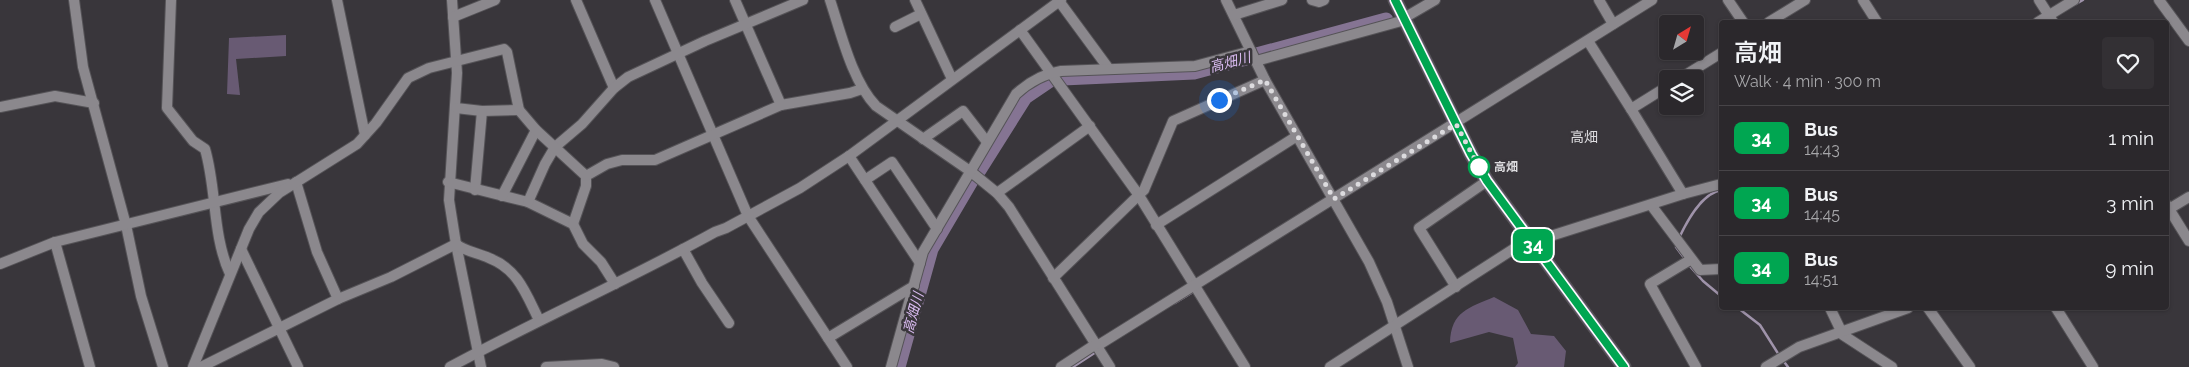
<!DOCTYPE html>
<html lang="en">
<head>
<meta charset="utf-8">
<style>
  :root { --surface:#2b282c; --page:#333034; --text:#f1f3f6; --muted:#a6a6a9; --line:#474448 }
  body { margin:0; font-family:Raleway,"Noto Sans JP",sans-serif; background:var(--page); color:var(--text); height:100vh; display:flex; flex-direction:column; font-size:19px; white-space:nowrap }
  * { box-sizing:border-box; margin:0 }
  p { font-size:16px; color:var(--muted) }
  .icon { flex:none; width:28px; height:28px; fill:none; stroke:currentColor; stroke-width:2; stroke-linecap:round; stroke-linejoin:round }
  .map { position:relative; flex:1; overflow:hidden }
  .panel { position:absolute; left:1719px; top:20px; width:450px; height:290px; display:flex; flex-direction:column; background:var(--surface); border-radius:5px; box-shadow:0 1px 4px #0004,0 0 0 1px var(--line) }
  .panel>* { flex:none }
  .badge { padding:0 10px; border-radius:8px; font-size:18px; line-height:32px }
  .needle { width:32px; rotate:37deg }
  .buttons { position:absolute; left:1659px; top:15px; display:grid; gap:10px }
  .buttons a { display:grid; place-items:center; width:45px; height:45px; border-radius:5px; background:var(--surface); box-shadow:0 1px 4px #0004,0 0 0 1px var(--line); font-size:25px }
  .you { position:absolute; width:25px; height:25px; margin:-12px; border:4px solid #fff; border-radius:50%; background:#1a73e8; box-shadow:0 0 0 8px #1a73e833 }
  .map>.badge { position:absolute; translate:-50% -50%; box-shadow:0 0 0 2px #fff }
  .round { display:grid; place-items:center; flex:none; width:52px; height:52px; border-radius:5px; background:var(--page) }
  .summary { display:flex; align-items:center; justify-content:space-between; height:85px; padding:0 15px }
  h1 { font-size:24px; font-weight:600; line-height:38px }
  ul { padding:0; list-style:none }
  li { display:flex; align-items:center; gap:15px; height:65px; padding:0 15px; border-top:1px solid var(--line) }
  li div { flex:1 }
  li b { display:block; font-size:19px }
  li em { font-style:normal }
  li .badge { min-width:55px; font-weight:700; text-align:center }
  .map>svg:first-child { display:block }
</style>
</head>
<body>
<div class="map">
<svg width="2189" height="367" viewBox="0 0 2189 367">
  <rect width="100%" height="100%" fill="#39363b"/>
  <!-- green -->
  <g fill="#685a73">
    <path d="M286,35V56L236,59L240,95L227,94L229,38Z"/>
    <path d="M1494,297L1518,310L1531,334L1554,336L1566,351L1564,367H1515L1518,363L1513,338L1489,332L1450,343C1451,311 1469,308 1494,297Z"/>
  </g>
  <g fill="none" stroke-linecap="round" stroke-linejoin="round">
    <!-- stream -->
    <g stroke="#9f93aa" stroke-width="2.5">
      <path d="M2076,4L2083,0"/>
      <path d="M1679,238C1687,221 1701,194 1721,190"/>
      <path d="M1677,243L1676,247L1685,259"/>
      <path d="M1688,264L1703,281L1721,296"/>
      <path d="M1175,303L1193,292"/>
      <path d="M1738,308L1760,325L1779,355"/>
      <path d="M1782,359L1788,367"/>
      <path d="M1073,367L1096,352"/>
    </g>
    <!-- river -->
    <g stroke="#857493" stroke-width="15">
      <path d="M1063,78L1194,72L1386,20"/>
      <path d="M979,170L1025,97L1050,80"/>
      <path d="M898,367L931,249L971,181"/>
    </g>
    <!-- minor casing -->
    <g stroke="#555357" stroke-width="12">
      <g id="minor">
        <path d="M74,0L83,67L126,225L141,296L163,367"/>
        <path d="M171,0L167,108L193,141L205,149C217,190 212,235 230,274"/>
        <path d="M337,0L365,135"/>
        <path d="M452,0L457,73L449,200L456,244L481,367"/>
        <path d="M576,0L614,88"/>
        <path d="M655,0L748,216L847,367"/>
        <path d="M735,0L781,105"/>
        <path d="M830,0C841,33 852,81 876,106L970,171L997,193L1009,207L1110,367"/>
        <path d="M915,0L952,79"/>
        <path d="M1226,0L1265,80L1369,262L1387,302L1408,367"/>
        <path d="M1312,0L1319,2L1324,0"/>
        <path d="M1599,0L1613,24"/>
        <path d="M1728,0L1743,22"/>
        <path d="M1863,0L1877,22"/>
        <path d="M2039,0L2053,22"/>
        <path d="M2159,0L2189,41"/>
        <path d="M1059,1L1109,69"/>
        <path d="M1234,15L1282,0"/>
        <path d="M453,17L495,0"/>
        <path d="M1404,18L1435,0"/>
        <path d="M1769,22L1805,0"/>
        <path d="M2038,22L2074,0"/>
        <path d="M895,27L921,14"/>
        <path d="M1020,30L1138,194L1245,367"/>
        <path d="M1588,41L1631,109"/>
        <path d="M1256,61L1405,20"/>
        <path d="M1679,79L1721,53"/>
        <path d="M1668,86L1631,109L1683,194"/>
        <path d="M0,107L55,96L94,103"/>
        <path d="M456,108L482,111L519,110"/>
        <path d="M923,139L963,111L987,142"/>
        <path d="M849,156L920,263"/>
        <path d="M865,180L892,162L937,229"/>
        <path d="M296,182L317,252L338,299"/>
        <path d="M448,182L528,202L573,224L583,244L601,262L615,284"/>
        <path d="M475,190L482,111"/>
        <path d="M997,193L1090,126"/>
        <path d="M502,196L536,130"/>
        <path d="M528,202L545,164L555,147L582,124L614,88L628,77L705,41L803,0"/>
        <path d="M2166,204L2189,241"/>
        <path d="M1651,205L1700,270L1721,269"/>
        <path d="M2169,209L2189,197"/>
        <path d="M573,224L586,186V176"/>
        <path d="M1156,225L1297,136"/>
        <path d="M55,242L90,367"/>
        <path d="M241,249L298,367"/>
        <path d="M683,249L702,283L729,323"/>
        <path d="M1690,260L1650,284L1696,367"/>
        <path d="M0,264L55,242L288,184"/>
        <path d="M1053,278L1144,190L1173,121L1265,80"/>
        <path d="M1456,287L1419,228L1487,181"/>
        <path d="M1830,308L1843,335L1892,367"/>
        <path d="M1928,308L1970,367"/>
        <path d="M2056,308L2093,367"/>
        <path d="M828,338L914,286"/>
        <path d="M1097,346L1652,0"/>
        <path d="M193,367L249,229L259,212L279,193L357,144L376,123L408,78L429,68L504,49L507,52L519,110L536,130L586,176L607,164L622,160H655L781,105L850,93L862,89"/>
        <path d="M201,367L338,299L391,277L456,244C464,251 478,253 489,258C518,269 526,294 539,320"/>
        <path d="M450,367C537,320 628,280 715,232L726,228L800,188L849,156L1061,0"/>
        <path d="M546,367L602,364L614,367"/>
        <path d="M891,367L923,252L1016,94C1029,82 1043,74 1061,71L1195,66L1251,51"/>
        <path d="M1061,367L1096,344"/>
        <path d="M1330,367L1529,239L1538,240L1683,194L1721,184"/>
        <path d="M1766,367L1799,347L1908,308"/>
      </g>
    </g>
    <!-- major casing -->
    <g stroke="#555357" stroke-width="15">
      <path id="major" d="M1395,0L1471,154L1487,181L1624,367"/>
    </g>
    <!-- minor -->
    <use href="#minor" stroke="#8b888d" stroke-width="10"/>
    <!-- major -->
    <use href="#major" stroke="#967ea9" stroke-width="12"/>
  </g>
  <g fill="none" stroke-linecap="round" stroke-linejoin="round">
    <!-- line casing -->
    <g stroke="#fff" stroke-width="11">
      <path id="line" d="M1395,0L1471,154L1487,181L1624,367"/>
    </g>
    <!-- line -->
    <use href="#line" stroke="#00a651" stroke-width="8"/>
    <!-- walk -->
    <path stroke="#dcdbde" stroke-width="5" stroke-dasharray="0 9" d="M1219,100L1265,80L1334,199L1456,124L1479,167"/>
  </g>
  <!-- markers -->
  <circle fill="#fff" stroke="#00a651" stroke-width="2.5" cx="1479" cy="167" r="10"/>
  <g text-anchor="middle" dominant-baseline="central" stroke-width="5" stroke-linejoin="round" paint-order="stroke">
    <!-- stop labels -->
    <g font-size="12" font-weight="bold" fill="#dcdbde" stroke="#39363b" text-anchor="start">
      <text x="1494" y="167">高畑</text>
    </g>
    <!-- water labels -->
    <g font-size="14" font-style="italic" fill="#d8baef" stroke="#39363b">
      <text transform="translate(1230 62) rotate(-15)">高畑川</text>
      <text transform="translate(913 313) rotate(-75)">高畑川</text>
    </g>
    <!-- neighbourhood labels -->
    <g font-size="14" fill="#dcdbde" stroke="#39363b">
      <text x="1584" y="137">高畑</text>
    </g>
  </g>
</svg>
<div class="buttons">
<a><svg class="needle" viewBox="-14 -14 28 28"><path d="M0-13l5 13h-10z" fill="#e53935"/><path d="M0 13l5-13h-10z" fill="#a6a6a9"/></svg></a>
<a><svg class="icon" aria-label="layers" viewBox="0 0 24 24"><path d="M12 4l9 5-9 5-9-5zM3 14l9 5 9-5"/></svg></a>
</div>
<div class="you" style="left:1219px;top:100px"></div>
<b class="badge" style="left:1533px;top:245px;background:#00a651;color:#fff">34</b>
<section class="panel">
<div class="summary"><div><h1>高畑</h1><p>Walk · 4 min · 300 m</p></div><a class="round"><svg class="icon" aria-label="heart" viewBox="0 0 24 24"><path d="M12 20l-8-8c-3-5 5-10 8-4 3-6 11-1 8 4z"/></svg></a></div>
<ul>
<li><span class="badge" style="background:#00a651;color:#fff">34</span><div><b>Bus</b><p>14:43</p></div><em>1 min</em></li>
<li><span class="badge" style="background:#00a651;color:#fff">34</span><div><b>Bus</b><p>14:45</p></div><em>3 min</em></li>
<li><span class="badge" style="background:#00a651;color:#fff">34</span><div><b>Bus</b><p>14:51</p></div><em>9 min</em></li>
</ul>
</section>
</div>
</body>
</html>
